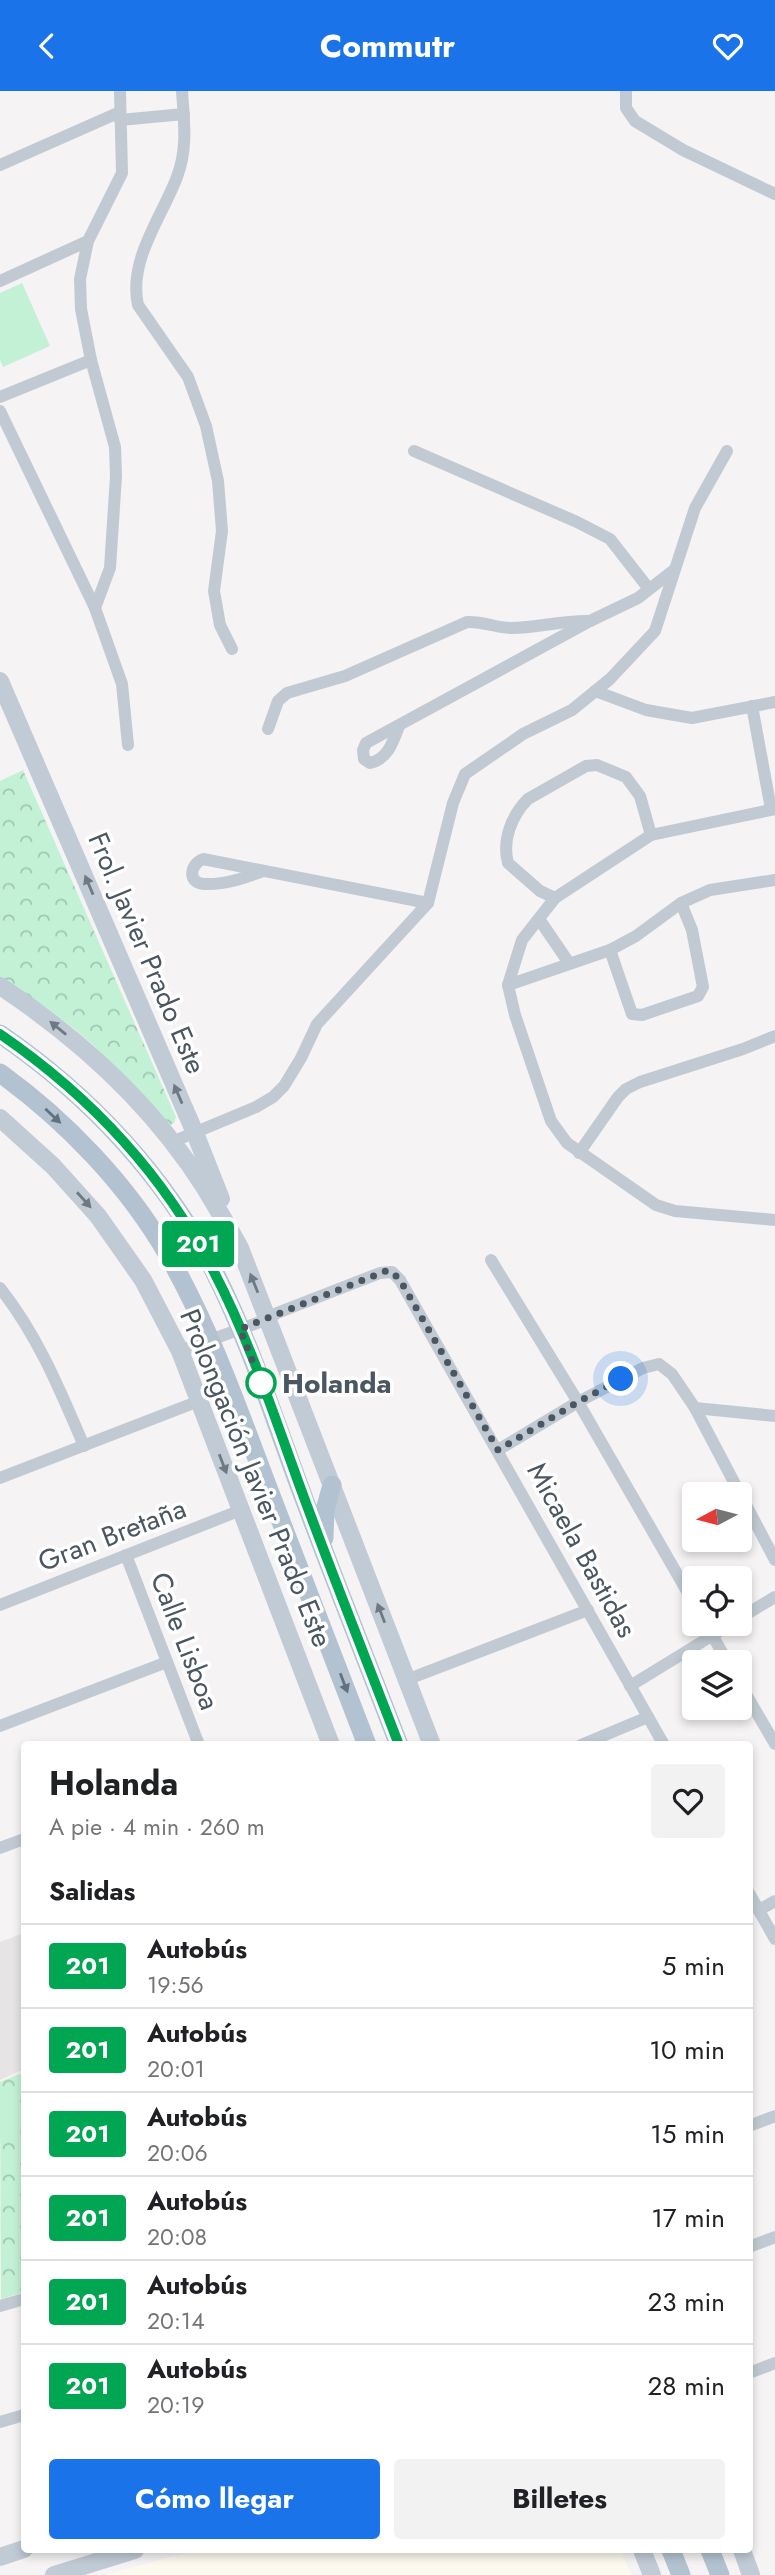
<!DOCTYPE html>
<html lang="es">
<head>
<meta charset="utf-8">
<style>
  :root { --surface:#fff; --page:#f2f2f2; --text:#202124; --muted:#757577; --line:#e0e0e0; --accent:#1a73e8 }
  body { margin:0; font-family:Jost,sans-serif; background:var(--page); color:var(--text); height:100vh; display:flex; flex-direction:column; font-size:26px; white-space:nowrap }
  * { box-sizing:border-box; margin:0 }
  p { font-size:23px; color:var(--muted) }
  .icon { flex:none; width:38px; height:38px; fill:none; stroke:currentColor; stroke-width:2; stroke-linecap:round; stroke-linejoin:round }
  .map { position:relative; flex:1; overflow:hidden }
  .panel { position:absolute; left:21px; top:1650px; width:732px; height:812px; display:flex; flex-direction:column; background:var(--surface); border-radius:7px; box-shadow:0 4px 10px #0003 }
  .panel>* { flex:none }
  .badge { padding:0 14px; border-radius:5px; font-size:24px; line-height:46px }
  .needle { width:46px; rotate:263deg }
  .tools { position:absolute; left:682px; top:1391px; display:grid; gap:14px }
  .tools a { display:grid; place-items:center; width:70px; height:70px; border-radius:7px; background:var(--surface); box-shadow:0 4px 10px #0003; font-size:35px }
  .you { position:absolute; width:35px; height:35px; margin:-18px; border:5px solid #fff; border-radius:50%; background:#1a73e8; box-shadow:0 0 0 10px #1a73e833 }
  .map>.badge { position:absolute; translate:-50% -50%; box-shadow:0 0 0 4px #fff }
  h2 { padding:0 28px; font-size:26px; line-height:63px }
  .round { display:grid; place-items:center; flex:none; width:74px; height:74px; border-radius:7px; background:var(--page) }
  .head { display:flex; align-items:center; justify-content:space-between; height:119px; padding:0 28px }
  h1 { font-size:33px; font-weight:700; line-height:52px }
  .button { display:flex; gap:14px; margin-top:auto; padding:14px 28px }
  .button a { flex:1; height:80px; border-radius:7px; background:var(--accent); color:#fff; font-size:28px; font-weight:700; line-height:80px; text-align:center }
  .button a+a { background:var(--page); color:var(--text) }
  ul { padding:0; list-style:none }
  li { display:flex; align-items:center; gap:21px; height:84px; padding:0 28px; border-top:2px solid var(--line) }
  li div { flex:1 }
  li b { display:block; font-size:26px }
  li em { font-style:normal }
  li .badge { min-width:77px; font-weight:700; text-align:center }
  header { display:flex; justify-content:space-between; align-items:center; height:91px; padding:0 28px; background:var(--accent); color:#fff; font-size:32px; font-weight:700 }
  .map>svg:first-child { display:block }
</style>
</head>
<body>
<header><svg class="icon" aria-label="back" viewBox="0 0 24 24"><path d="M15 5l-7 7 7 7"/></svg>Commutr<svg class="icon" aria-label="heart" viewBox="0 0 24 24"><path d="M12 20l-8-8c-3-5 5-10 8-4 3-6 11-1 8 4z"/></svg></header>
<div class="map">
<svg width="775" height="2484" viewBox="0 0 775 2484">
  <defs>
    <pattern id="forest-crowns" width="20" height="18" patternUnits="userSpaceOnUse" patternTransform="scale(1.75)"><rect width="20" height="18" fill="#c3f1d5"/><path d="M2 6a3 3 0 1 1 6 0M12 15a3 3 0 1 1 6 0" fill="none" stroke="#a0c6b0"/></pattern>
  </defs>
  <rect width="100%" height="100%" fill="#f5f3f3"/>
  <!-- commercial -->
  <path fill="#fdf9ef" d="M195,2459H621L631,2484H105Z"/>
  <!-- education -->
  <path fill="#e6e4e5" d="M24,1842V1978L0,1989V1851Z"/>
  <!-- forest -->
  <g fill="url(#forest-crowns)">
    <path d="M23,679L176,1026L174,1032L168,1035C144,1007 120,979 93,954C65,928 32,907 0,886V690Z"/>
    <path d="M24,1981V2201L1,2208L0,1991Z"/>
  </g>
  <!-- pitch -->
  <g fill="#c3f1d5">
    <path d="M22,192L50,255L3,276L0,269V202Z"/>
    <path d="M6,1997L22,2039L0,2048V1999Z"/>
  </g>
  <g fill="none" stroke-linecap="round" stroke-linejoin="round">
    <!-- street -->
    <g stroke="#c1cad2" stroke-width="12">
      <path d="M182,0C184,30 188,57 177,86C162,126 128,169 138,214L188,286L206,335L218,390L222,440L214,500L220,534L232,558"/>
      <path d="M626,0V17L635,30L683,59L775,103"/>
      <path d="M120,29L184,23"/>
      <path d="M0,74L120,21"/>
      <path d="M0,190L88,150"/>
      <path d="M0,306L91,269"/>
      <path d="M0,320L95,517L122,593L128,654"/>
      <path d="M414,360L577,431L610,448L649,498"/>
      <path d="M95,517L110,477L116,385L115,356L91,269L81,218L80,188L88,150L122,82L120,0"/>
      <path d="M595,600L646,619L692,627L775,611"/>
      <path d="M752,615L771,718"/>
      <path d="M399,635C393,651 388,668 370,672L364,668L363,659L366,652L590,530L638,507L674,479"/>
      <path d="M268,638L278,610L287,602L345,585L467,531C483,530 496,537 511,537C538,537 562,529 590,530"/>
      <path d="M775,718L651,744L555,807L522,849L508,894L515,924L551,1030L567,1052L656,1114L675,1120L775,1129"/>
      <path d="M263,780C244,787 225,794 204,793C187,792 190,773 203,768L428,812"/>
      <path d="M555,807L540,800L508,772C502,750 511,725 528,708L586,675L597,674L626,686L640,705L651,744"/>
      <path d="M539,828L569,872"/>
      <path d="M610,859L632,923L642,924L698,905L703,896L692,839L681,812"/>
      <path d="M508,894L610,859L636,845L681,812L710,799L775,789"/>
      <path d="M172,1051L256,1016L273,1006L284,995L301,967L317,933L428,812L453,712L465,683L523,643L572,619L610,588L655,540L695,417L727,360"/>
      <path d="M579,1062L618,1006L626,998L640,991L743,958L775,945"/>
      <path d="M491,1169L578,1311L695,1514"/>
      <path d="M0,1197C38,1245 60,1299 84,1355"/>
      <path d="M180,1260L268,1228L277,1222L380,1182L392,1181L400,1189L664,1654"/>
      <path d="M695,1317L775,1325"/>
      <path d="M498,1359L578,1311L643,1277L659,1273L672,1283L695,1317L775,1469"/>
      <path d="M0,1387L199,1310"/>
      <path d="M126,1464L199,1654"/>
      <path d="M0,1514L241,1419"/>
      <path d="M740,1527L775,1506"/>
      <path d="M706,1533L728,1572"/>
      <path d="M406,1589L588,1519"/>
      <path d="M740,1593L775,1653"/>
      <path d="M630,1595L731,1533"/>
      <path d="M0,1635L167,1571"/>
      <path d="M581,1654L648,1626"/>
      <path d="M0,1757L24,1748"/>
      <path d="M749,1802L775,1848"/>
      <path d="M759,1819L775,1810"/>
      <path d="M749,2035L775,2025"/>
      <path d="M749,2156L775,2146"/>
      <path d="M0,2215L24,2208"/>
      <path d="M749,2282L775,2272"/>
      <path d="M0,2331L24,2324"/>
    </g>
    <!-- secondary -->
    <g stroke="#c1cbd6" stroke-width="18">
      <path d="M0,590L195,1042L221,1108"/>
      <path d="M0,895C80,948 153,1015 205,1097C217,1117 229,1137 240,1157L432,1654"/>
      <path d="M0,1027L53,1075L98,1125L143,1189L180,1260L331,1654"/>
      <path d="M642,2459L652,2484"/>
      <path d="M742,2459L751,2484"/>
      <path d="M0,2466L24,2458"/>
      <path d="M54,2484L135,2459"/>
    </g>
    <!-- primary -->
    <g stroke="#b3c2d1" stroke-width="19">
      <path d="M0,943C89,1004 164,1084 214,1180C249,1249 273,1324 300,1397C332,1483 366,1568 399,1654"/>
      <path d="M0,982C66,1030 127,1093 168,1164C211,1239 239,1321 270,1402C303,1486 335,1570 367,1654"/>
      <path d="M324,1447L325,1419L332,1394"/>
      <path d="M671,2459L681,2484"/>
      <path d="M710,2459L720,2484"/>
    </g>
  </g>
  <!-- one-way arrows -->
  <defs><path id="oneway-solid" d="M-6-.8H1V-3.2L6.5 0L1 3.2V.8H-6Z" transform="scale(1.75)"/></defs>
  <g fill="#6e7984">
    <use href="#oneway-solid" transform="translate(89 794) rotate(-113)"/>
    <use href="#oneway-solid" transform="translate(58 937) rotate(-141)"/>
    <use href="#oneway-solid" transform="translate(178 1003) rotate(-113)"/>
    <use href="#oneway-solid" transform="translate(84 1109) rotate(48)"/>
    <use href="#oneway-solid" transform="translate(254 1192) rotate(-112)"/>
    <use href="#oneway-solid" transform="translate(223 1373) rotate(69)"/>
    <use href="#oneway-solid" transform="translate(381 1522) rotate(-111)"/>
  </g>
  <g fill="#64717d">
    <use href="#oneway-solid" transform="translate(53 1025) rotate(43)"/>
    <use href="#oneway-solid" transform="translate(344 1592) rotate(69)"/>
  </g>
  <g fill="none" stroke-linecap="round" stroke-linejoin="round">
    <!-- line casing -->
    <g stroke="#fff" stroke-width="16">
      <path id="line" d="M0,943C89,1004 164,1084 214,1181C252,1254 277,1334 306,1412C336,1493 368,1573 399,1654"/>
    </g>
    <!-- line -->
    <use href="#line" stroke="#00a651" stroke-width="10"/>
    <!-- walk -->
    <path stroke="#4a5661" stroke-width="7" stroke-dasharray="0 12.6" d="M261,1292L240,1238L386,1180L392,1181L400,1189L498,1359L578,1311L621,1288"/>
  </g>
  <!-- markers -->
  <circle fill="#fff" stroke="#00a651" stroke-width="3.5" cx="261" cy="1292" r="14"/>
  <g text-anchor="middle" dominant-baseline="central" stroke-width="7" stroke-linejoin="round" paint-order="stroke">
    <!-- street labels -->
    <g font-size="28" fill="#4a5661" stroke="#fff">
      <text transform="translate(147 862) rotate(67)">Frol. Javier Prado Este</text>
      <text transform="translate(256 1387) rotate(68)">Prolongación Javier Prado Este</text>
      <text transform="translate(112 1444) rotate(-21)">Gran Bretaña</text>
      <text transform="translate(582 1459) rotate(61)">Micaela Bastidas</text>
      <text transform="translate(185 1550) rotate(69)">Calle Lisboa</text>
    </g>
    <!-- stop labels -->
    <g font-size="28" font-weight="bold" fill="#4a5661" stroke="#fff" text-anchor="start">
      <text x="282" y="1292">Holanda</text>
    </g>
  </g>
</svg>
<div class="tools">
<a><svg class="needle" viewBox="-14 -14 28 28"><path d="M0-13l5 13h-10z" fill="#e53935"/><path d="M0 13l5-13h-10z" fill="#757577"/></svg></a>
<a><svg class="icon" aria-label="locate" viewBox="0 0 24 24"><circle cx="12" cy="12" r="6"/><path d="M12 2v4M12 18v4M2 12h4M18 12h4"/></svg></a>
<a><svg class="icon" aria-label="layers" viewBox="0 0 24 24"><path d="M12 4l9 5-9 5-9-5zM3 14l9 5 9-5"/></svg></a>
</div>
<div class="you" style="left:621px;top:1288px"></div>
<b class="badge" style="left:198px;top:1153px;background:#00a651;color:#fff">201</b>
<section class="panel">
<div class="head"><div><h1>Holanda</h1><p>A pie · 4 min · 260 m</p></div><a class="round"><svg class="icon" aria-label="heart" viewBox="0 0 24 24"><path d="M12 20l-8-8c-3-5 5-10 8-4 3-6 11-1 8 4z"/></svg></a></div>
<h2>Salidas</h2>
<ul>
<li><span class="badge" style="background:#00a651;color:#fff">201</span><div><b>Autobús</b><p>19:56</p></div><em>5 min</em></li>
<li><span class="badge" style="background:#00a651;color:#fff">201</span><div><b>Autobús</b><p>20:01</p></div><em>10 min</em></li>
<li><span class="badge" style="background:#00a651;color:#fff">201</span><div><b>Autobús</b><p>20:06</p></div><em>15 min</em></li>
<li><span class="badge" style="background:#00a651;color:#fff">201</span><div><b>Autobús</b><p>20:08</p></div><em>17 min</em></li>
<li><span class="badge" style="background:#00a651;color:#fff">201</span><div><b>Autobús</b><p>20:14</p></div><em>23 min</em></li>
<li><span class="badge" style="background:#00a651;color:#fff">201</span><div><b>Autobús</b><p>20:19</p></div><em>28 min</em></li>
</ul>
<div class="button"><a>Cómo llegar</a><a>Billetes</a></div>
</section>
</div>
</body>
</html>
